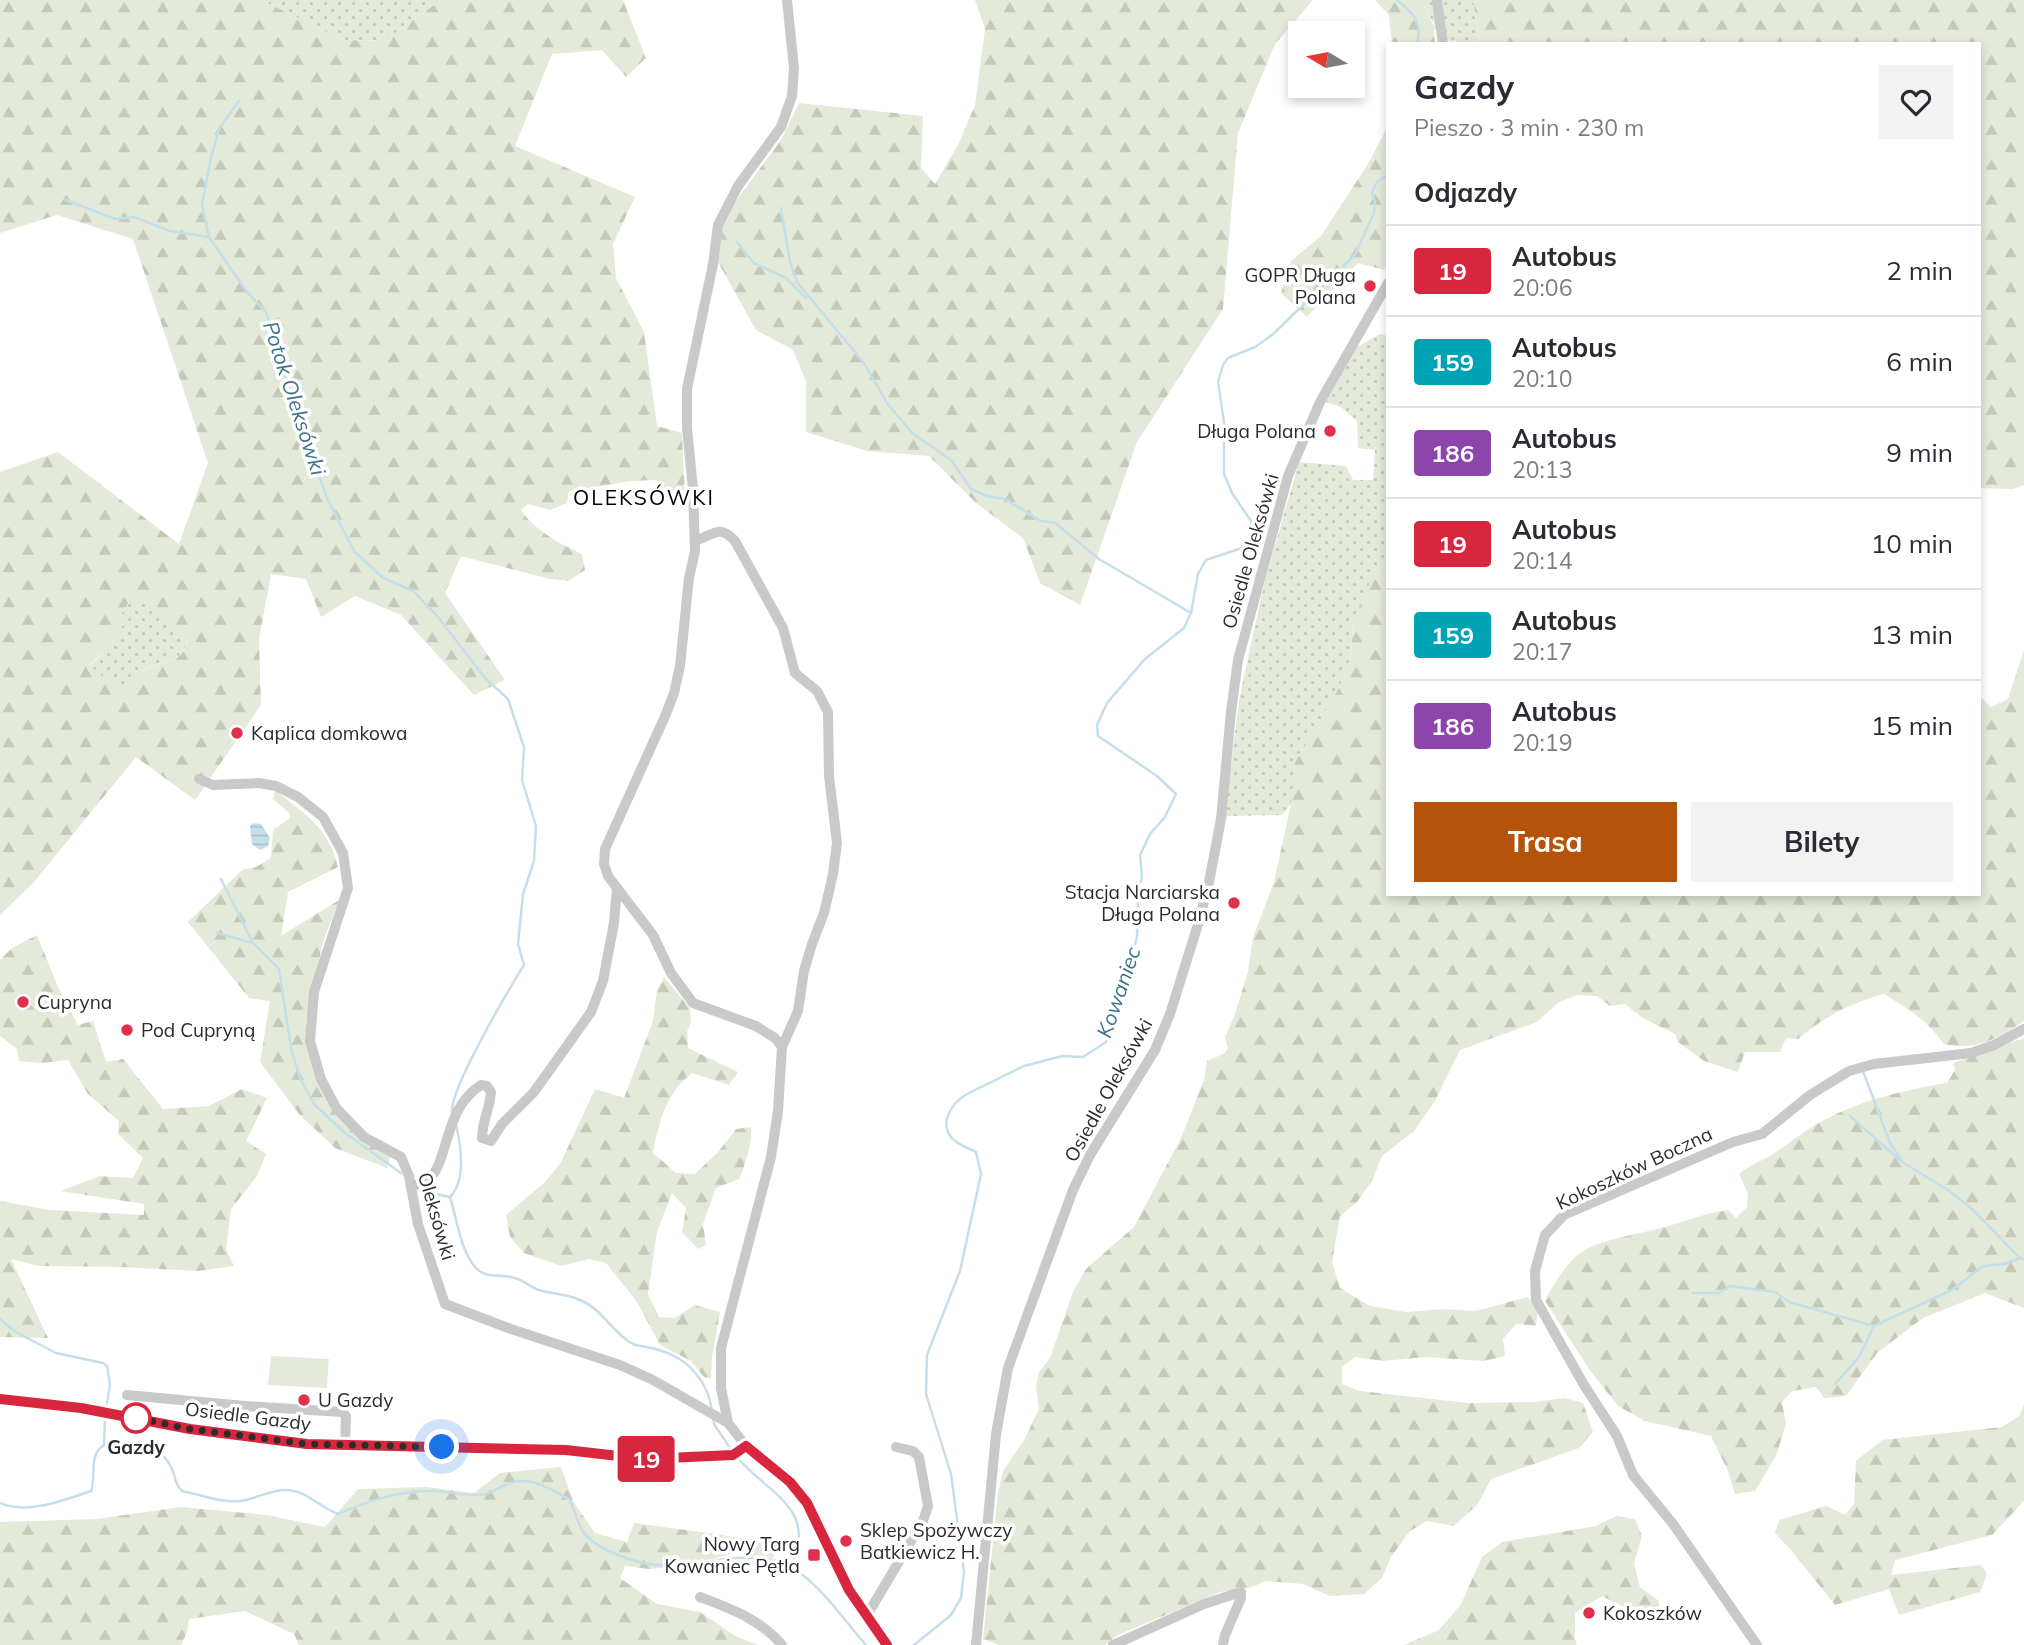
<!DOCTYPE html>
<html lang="pl">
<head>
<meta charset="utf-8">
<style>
  :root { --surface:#fff; --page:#f2f2f3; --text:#2b2b33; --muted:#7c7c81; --line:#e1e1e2; --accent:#b45309 }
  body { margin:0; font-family:Mulish,sans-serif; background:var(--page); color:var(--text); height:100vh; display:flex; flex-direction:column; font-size:26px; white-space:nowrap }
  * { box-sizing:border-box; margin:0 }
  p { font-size:23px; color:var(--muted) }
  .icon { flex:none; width:38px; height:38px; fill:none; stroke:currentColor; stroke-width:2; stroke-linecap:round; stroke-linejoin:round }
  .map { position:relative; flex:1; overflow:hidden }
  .side { position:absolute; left:1386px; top:42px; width:595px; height:854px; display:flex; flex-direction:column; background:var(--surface); border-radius:0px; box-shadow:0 4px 10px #0003 }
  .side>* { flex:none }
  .badge { padding:0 14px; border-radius:5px; font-size:24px; line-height:46px }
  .needle { width:46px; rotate:280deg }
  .fabs { position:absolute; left:1288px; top:21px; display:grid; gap:14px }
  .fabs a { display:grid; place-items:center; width:77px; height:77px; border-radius:0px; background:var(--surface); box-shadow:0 4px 10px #0003; font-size:35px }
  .you { position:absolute; width:35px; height:35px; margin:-18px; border:5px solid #fff; border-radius:50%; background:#1a73e8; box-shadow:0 0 0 10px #1a73e833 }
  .map>.badge { position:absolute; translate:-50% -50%; box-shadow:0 0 0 4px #fff }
  h2 { padding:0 28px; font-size:26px; line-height:63px }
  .round { display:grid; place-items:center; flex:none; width:74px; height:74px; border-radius:0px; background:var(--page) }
  .head { display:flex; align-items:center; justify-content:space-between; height:119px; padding:0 28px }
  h1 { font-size:33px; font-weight:700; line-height:52px }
  .button { display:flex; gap:14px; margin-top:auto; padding:14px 28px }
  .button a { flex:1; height:80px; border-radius:0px; background:var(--accent); color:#fff; font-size:28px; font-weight:700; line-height:80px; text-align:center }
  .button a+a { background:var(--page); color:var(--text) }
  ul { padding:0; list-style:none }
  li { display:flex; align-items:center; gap:21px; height:91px; padding:0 28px; border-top:2px solid var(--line) }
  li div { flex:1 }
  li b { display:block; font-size:26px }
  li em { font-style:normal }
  li .badge { min-width:77px; font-weight:700; text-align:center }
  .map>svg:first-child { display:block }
</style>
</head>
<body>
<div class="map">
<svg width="2024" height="1645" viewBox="0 0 2024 1645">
  <defs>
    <pattern id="grass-dots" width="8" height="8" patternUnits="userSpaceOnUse" patternTransform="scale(1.75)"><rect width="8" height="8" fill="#e4ead9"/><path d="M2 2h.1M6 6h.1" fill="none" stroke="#c4c9ba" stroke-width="1.8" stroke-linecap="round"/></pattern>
    <pattern id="forest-firs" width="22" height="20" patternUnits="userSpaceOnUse" patternTransform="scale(1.75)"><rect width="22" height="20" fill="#e4ead9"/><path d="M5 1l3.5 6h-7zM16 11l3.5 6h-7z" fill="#c4c9ba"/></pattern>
    <pattern id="water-rules" width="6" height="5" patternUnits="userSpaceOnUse" patternTransform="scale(1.75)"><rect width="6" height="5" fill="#c5dfea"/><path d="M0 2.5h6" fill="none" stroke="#a9c0c9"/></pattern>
  </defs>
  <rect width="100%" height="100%" fill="#fff"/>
  <!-- grass -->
  <g fill="url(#grass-dots)">
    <path d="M261,0H441L384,41L343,40Z"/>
    <path d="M1421,0H1473L1479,40C1449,53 1432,23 1421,0Z"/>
    <path d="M1380,334L1388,336V565L1380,568L1353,625L1351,656L1339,688L1324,716L1291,804L1282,815L1224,816L1240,695L1265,580L1299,462L1346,466L1353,480H1373L1375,450L1358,448L1357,421L1341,407L1326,402L1357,347Z"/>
    <path d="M143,597L188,639C180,666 168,658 148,667C139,672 131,685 124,693C112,682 100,677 90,666L111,644L125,622L120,616L129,602Z"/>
  </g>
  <!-- forest -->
  <g fill="url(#forest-firs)" fill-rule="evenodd">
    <path d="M0,0H261L343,40L384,41L441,0H623L646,58L626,77L602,50L552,54L515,146L635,197L613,244L616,278L644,332L657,426L682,433L685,501L669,499L656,480L632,481L569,491L567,503L550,510L528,504L521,510C535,531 559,543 582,554L585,570L569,581L550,579L461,556L445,593L505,680L474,695L401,615L355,596L321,617L306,579L271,574L259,639L261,705L195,800L136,757L34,882L0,915V472L58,452L179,544L208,463L133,239L57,215L0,233ZM143,598L188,639C181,666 168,658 149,667C139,671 131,685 124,692C112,682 100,677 90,665L111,644L125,622L120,616L129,602Z"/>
    <path d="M975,0H1313L1275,44L1238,133L1223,309L1137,442L1080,605L1040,583L1023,538L976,503L929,456L867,451L806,432V381L793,350L756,330L718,262L722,227L730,209L781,140L799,103L923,116L921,168L935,184L958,145L975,105L985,29Z"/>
    <path d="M1375,0H1421L1433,24L1457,44L1447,40L1434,28L1435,44H1392L1389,15Z"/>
    <path d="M1473,0H2024V485L2013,489L1979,488V44H1470L1479,40Z"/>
    <path d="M1388,126V264L1384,270L1358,263L1307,317L1281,293L1291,261L1321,236L1368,164Z"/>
    <path d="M1388,565V894H1979V696L1991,707L2008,699L2024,650V1021C2000,1038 1973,1052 1944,1044C1928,1021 1907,1008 1884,994C1852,1002 1822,1018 1798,1039L1786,1038L1780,1052H1745L1738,1072L1704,1061L1678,1042L1675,1034L1643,1018L1625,1004L1610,1006L1597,996L1578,995L1559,1002L1537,1022L1460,1050L1435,1101L1414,1131L1382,1156L1372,1181L1357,1202L1340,1216L1332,1262L1340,1288L1370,1306L1407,1312L1443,1309L1475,1311L1528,1297L1538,1311L1536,1326L1516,1324L1503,1339L1505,1356L1484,1361L1426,1357L1383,1361L1355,1357L1342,1367V1384L1360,1391L1468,1403L1534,1402L1565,1398L1583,1403L1593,1432L1579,1448L1491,1479L1478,1504L1454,1526L1427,1521L1410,1531L1391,1557L1382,1578L1364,1594L1330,1596L1303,1584L1266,1581L1249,1588L1220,1592L1118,1635L1105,1645H999L983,1639L998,1493L1003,1471L1024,1440L1039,1409L1036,1387L1039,1372L1050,1358L1073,1292L1086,1269L1134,1227L1181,1138L1204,1080L1207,1061L1223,1054L1228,1049L1225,1037L1234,1017L1248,972L1253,938L1274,882L1291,804L1295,763L1339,688L1351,656L1353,625L1363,594L1380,567Z"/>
    <path d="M275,790C305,814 329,828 338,867L288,892L281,936L339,900L323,942L306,1022L324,1094L391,1154L387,1168L335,1148L299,1114L260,1062L270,1001L249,998L188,922L242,870L256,867L271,858L273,830L290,818L289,813L273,799Z"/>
    <path d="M37,935L58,987L78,1025L93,1021L106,1062L123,1059L163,1109L209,1106L242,1089L267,1098L246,1141L266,1154L257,1176L231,1209L226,1249L234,1266L198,1271L121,1267L38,1266L11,1259L48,1338L0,1337V1201L50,1210L144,1215V1204L60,1191L100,1176L133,1178L143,1158L118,1134L119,1121L88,1094L68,1060L43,1063L19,1061L17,1049L0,1036V960L12,948Z"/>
    <path d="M664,977L690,1008L691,1022L687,1032L688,1048L738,1072L729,1085L692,1073C666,1093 659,1122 653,1153L676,1173L695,1174L719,1151L736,1129L751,1127C752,1146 746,1162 739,1179L716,1188L703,1224L706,1245L698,1249L682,1232L686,1208L672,1193L657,1232L648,1294L659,1317L675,1318L695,1305L720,1312L712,1357L711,1379L704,1377L691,1361L660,1345L637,1302L606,1263L589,1259L561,1266L524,1253L510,1237L506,1215L545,1182L560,1164L595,1089L624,1098L653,1021L657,990Z"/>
    <path d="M2024,1038V1308L1985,1293L1923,1318L1877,1353L1846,1396L1824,1398L1816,1387L1792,1391L1782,1402L1786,1424L1776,1456L1755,1491L1735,1494L1728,1471L1711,1436L1645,1421L1618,1406L1589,1369L1545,1301C1553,1285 1564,1266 1579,1254C1596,1240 1639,1234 1661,1228C1684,1222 1704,1213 1728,1210L1736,1218L1747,1207L1748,1193L1739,1174C1749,1165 1760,1162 1771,1155C1787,1145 1802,1133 1817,1124C1857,1101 1903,1090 1947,1083L1955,1070L1953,1063Z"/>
    <path d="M2024,1405V1501L1992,1535L1895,1560L1891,1575L1981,1565L1987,1574L1980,1592L1899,1615L1889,1589L1835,1605L1791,1550L1775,1533L1779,1520L1826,1506L1845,1515L1854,1504L1856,1461L1882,1440L2002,1427L2019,1416Z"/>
    <path d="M561,1467L573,1501L595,1533L627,1542L634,1523L723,1535L777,1547L773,1558L734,1553L685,1566L649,1569L625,1566L620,1578L657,1604L700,1612L737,1637L758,1645H299L294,1634L245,1611L189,1619L187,1632L181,1645H0V1522L96,1519L181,1507L266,1515L325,1527L358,1489L426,1487L474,1493L500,1473Z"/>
    <path d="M1616,1516L1635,1519L1642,1536L1634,1563L1640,1587L1659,1601V1616L1640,1615L1602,1596L1575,1613V1639L1577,1645H1404L1439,1630L1461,1604L1482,1557L1502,1542L1596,1526Z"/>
  </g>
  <!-- green -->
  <path fill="#e4ead9" d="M271,1356L329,1359L327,1388L268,1385Z"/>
  <!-- water -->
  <path fill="url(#water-rules)" d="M253,823L261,824L270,838L268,846L260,850L252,844L250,826Z"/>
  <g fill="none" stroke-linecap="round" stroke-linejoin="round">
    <!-- stream -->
    <g stroke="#c5dfea" stroke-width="2.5">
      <path d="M1397,0C1412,12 1423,22 1417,44"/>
      <path d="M239,101L219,129L211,158L202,204L209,237L247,292L266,312L291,398L309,451L328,500L354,551L383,578L413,591L438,617L485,678L508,699L524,747L522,780L536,826L534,861L523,894L518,944L524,965C509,989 450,1089 452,1112"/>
      <path d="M66,200L115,219L134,217L170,231L209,237"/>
      <path d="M781,208L790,262L797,282L864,363L887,403L912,433L951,460L971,489L987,496L1005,499L1041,521L1055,523L1099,559L1191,613"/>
      <path d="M737,242L754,263L786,278L806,298"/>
      <path d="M221,879L253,943L279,969L291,1048L300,1078L314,1104L345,1133L401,1173"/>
      <path d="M217,933L253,943"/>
      <path d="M1863,1071L1890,1143L1900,1158"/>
      <path d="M1850,1116L1902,1162L1948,1190L1971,1208L2019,1257"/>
      <path d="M456,1125C461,1146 466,1180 450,1197C457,1219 460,1249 475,1267C486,1280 500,1273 515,1278C523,1280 530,1287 539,1290C552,1294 567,1294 580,1300C603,1309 612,1333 633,1344C641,1347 651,1347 659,1350C688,1358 708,1381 712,1411"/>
      <path d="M422,1191L450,1197"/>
      <path d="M1693,1293H1719L1730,1286L1775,1292L1789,1302L1874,1326L1952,1290L1983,1266L2004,1264L2020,1258L2024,1259"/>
      <path d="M0,1319L14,1331L56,1353L103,1363L107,1366L110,1385L107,1403"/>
      <path d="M1835,1384L1859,1357L1874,1326"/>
      <path d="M713,1417L714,1424L732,1451"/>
      <path d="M104,1444L105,1419"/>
      <path d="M736,1456C767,1494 819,1507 791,1567"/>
      <path d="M0,1503C27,1515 65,1500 91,1491C96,1478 90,1460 99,1449C104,1443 113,1444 120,1444C139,1442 162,1447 171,1467C176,1476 174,1484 182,1491C203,1495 225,1505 246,1500C262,1496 278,1487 294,1491C308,1493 323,1509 338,1514C370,1500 402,1490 437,1491C450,1492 462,1495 475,1495C487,1496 494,1490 505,1485C529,1474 549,1488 570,1500C574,1509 577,1521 582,1530C588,1540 600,1547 611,1552C633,1562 659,1568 683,1565C713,1561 743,1554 773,1560C811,1569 841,1617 866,1645"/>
      <path d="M914,1645L951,1615L961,1598L964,1572L951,1474L926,1394L927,1355L960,1271L981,1174L976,1152C968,1148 956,1144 951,1137C939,1121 953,1102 967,1094L1024,1066L1062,1056L1083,1057L1106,1042L1114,1023L1137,937L1138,890L1142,877L1140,855L1150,834L1165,817L1176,794L1157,776L1098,736L1097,725L1107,703L1145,659L1184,628L1191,613L1198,574L1206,560L1248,546L1251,521L1232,493L1224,474V422L1218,382L1223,365L1228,358L1255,347L1272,335L1355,255L1374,213L1375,201L1372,192L1377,182L1388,175"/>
    </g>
    <!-- minor -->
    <g stroke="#c9c9c9" stroke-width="10">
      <path d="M1437,0L1443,44"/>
      <path d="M695,541C715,534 719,524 735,541L783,628L795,673L817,691L828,712L829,776L837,843L833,874L824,913L812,944L804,971L798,1011L782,1047"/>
      <path d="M411,1186C416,1185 423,1184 427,1181C450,1163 442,1110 481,1085L487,1086L491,1092C490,1108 482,1122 482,1138L491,1141L502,1124L534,1092L591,1012L603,981L614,923L617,888"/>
      <path d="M127,1395L245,1406L342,1412L346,1416L345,1445"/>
      <path d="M0,1399L81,1408L190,1429L307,1444L567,1450L645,1459L733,1455L746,1446L728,1423L653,1380L620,1365L511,1329L445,1304L418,1224L409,1176L401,1157L364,1137L337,1109L321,1079L310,1041L314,992L348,888L343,853L323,817L298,797L276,786L259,783L213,785L199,779"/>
      <path d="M728,1423L721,1388V1348L771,1157L778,1111L782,1047L775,1038L756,1026L693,1003L671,973L653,935L608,876L604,864L605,849L666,714L674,693L680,666L689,578L695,551L693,489L687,428V389L713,264L718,225L738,186L781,127L792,96L794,68L787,0"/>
      <path d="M700,1597C731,1609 760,1619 782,1645"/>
      <path d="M866,1617L923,1521L928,1506L919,1457L913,1451L896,1447"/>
      <path d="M976,1645L996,1434L1008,1368L1073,1190L1090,1155L1155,1050L1170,1014L1199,921L1209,882L1221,819L1231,712L1238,660L1288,476L1320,402L1388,283"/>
      <path d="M1113,1645L1204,1604L1241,1592V1598L1225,1635L1223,1645"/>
      <path d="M1757,1645L1673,1524L1633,1475L1617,1436L1584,1385L1536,1300L1535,1271L1545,1235L1564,1215L1733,1142L1762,1134L1810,1095L1849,1071L1874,1064L1971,1053L1994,1045L2024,1029"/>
    </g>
    <!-- tertiary -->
    <path stroke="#c9c9c9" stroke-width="14" d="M746,1446L790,1482L808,1503L849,1590L887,1645"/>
  </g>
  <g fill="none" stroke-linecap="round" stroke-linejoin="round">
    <!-- line casing -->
    <g stroke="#fff" stroke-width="16">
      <path id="line" d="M0,1399L81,1408L190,1429L307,1444L566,1450L645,1459L733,1455L746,1446L790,1482L807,1503L849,1590L887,1645"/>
    </g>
    <!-- line -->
    <use href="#line" stroke="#d7263d" stroke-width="10"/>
    <!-- walk -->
    <path stroke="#2c2c2c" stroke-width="7" stroke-dasharray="0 12.6" d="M136,1418L132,1417L190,1429L307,1444L442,1447"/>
  </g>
  <!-- markers -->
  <g fill="#e1304e" stroke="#fff" stroke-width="2.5">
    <circle cx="1370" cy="286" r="7"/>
    <circle cx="1330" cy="431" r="7"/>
    <circle cx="237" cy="733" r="7"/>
    <circle cx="1234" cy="903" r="7"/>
    <circle cx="23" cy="1002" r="7"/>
    <circle cx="127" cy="1030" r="7"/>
    <circle cx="304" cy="1400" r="7"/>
    <circle cx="846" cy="1541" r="7"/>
    <rect x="807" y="1548" width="14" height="14" rx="3.5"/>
    <circle cx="1589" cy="1613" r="7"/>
  </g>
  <circle fill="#fff" stroke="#d7263d" stroke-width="3.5" cx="136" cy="1418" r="14"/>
  <g text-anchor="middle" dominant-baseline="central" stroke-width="7" stroke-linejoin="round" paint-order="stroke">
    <!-- poi labels -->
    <g font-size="19" fill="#2c2c2c" stroke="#fff" text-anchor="start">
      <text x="1356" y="275" text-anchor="end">GOPR Długa<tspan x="1356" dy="22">Polana</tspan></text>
      <text x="1316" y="431" text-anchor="end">Długa Polana</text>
      <text x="251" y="733">Kaplica domkowa</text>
      <text x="1220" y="892" text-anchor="end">Stacja Narciarska<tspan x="1220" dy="22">Długa Polana</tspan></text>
      <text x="37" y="1002">Cupryna</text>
      <text x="141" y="1030">Pod Cupryną</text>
      <text x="318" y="1400">U Gazdy</text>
      <text x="860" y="1530">Sklep Spożywczy<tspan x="860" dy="22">Batkiewicz H.</tspan></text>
      <text x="800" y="1544" text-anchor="end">Nowy Targ<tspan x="800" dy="22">Kowaniec Pętla</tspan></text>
      <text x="1603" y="1613">Kokoszków</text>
    </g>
    <!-- street labels -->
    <g font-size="19" fill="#2c2c2c" stroke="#fff">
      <text transform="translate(1250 551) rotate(-74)">Osiedle Oleksówki</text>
      <text transform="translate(1108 1090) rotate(-61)">Osiedle Oleksówki</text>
      <text transform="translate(1634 1168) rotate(-25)">Kokoszków Boczna</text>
      <text transform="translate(437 1216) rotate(74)">Oleksówki</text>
      <text transform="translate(248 1416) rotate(7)">Osiedle Gazdy</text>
    </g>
    <!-- stop labels -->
    <g font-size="19" font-weight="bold" fill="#2c2c2c" stroke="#fff">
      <text x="136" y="1447">Gazdy</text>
    </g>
    <!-- water labels -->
    <g font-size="21" font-style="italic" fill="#3c758b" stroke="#fff">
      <text transform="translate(295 398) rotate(72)">Potok Oleksówki</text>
      <text transform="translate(1118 992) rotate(-71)">Kowaniec</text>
    </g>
    <!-- neighbourhood labels -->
    <g font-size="21" letter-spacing="2" fill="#000" stroke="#fff">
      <text x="644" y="497">OLEKSÓWKI</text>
    </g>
  </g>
</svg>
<div class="fabs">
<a><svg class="needle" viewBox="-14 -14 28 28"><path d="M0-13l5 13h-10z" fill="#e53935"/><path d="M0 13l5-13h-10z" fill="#7c7c81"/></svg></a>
</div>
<div class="you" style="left:442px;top:1447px"></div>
<b class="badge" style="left:646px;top:1459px;background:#d7263d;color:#fff">19</b>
<section class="side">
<div class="head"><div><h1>Gazdy</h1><p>Pieszo · 3 min · 230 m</p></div><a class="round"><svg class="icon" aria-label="heart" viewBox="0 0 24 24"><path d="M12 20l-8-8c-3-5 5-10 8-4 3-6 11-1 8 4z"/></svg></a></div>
<h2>Odjazdy</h2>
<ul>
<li><span class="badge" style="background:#d7263d;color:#fff">19</span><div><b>Autobus</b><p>20:06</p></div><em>2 min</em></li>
<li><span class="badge" style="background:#00a3b4;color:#fff">159</span><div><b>Autobus</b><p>20:10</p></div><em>6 min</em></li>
<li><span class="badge" style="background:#8e44ad;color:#fff">186</span><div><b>Autobus</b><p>20:13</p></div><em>9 min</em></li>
<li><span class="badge" style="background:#d7263d;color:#fff">19</span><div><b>Autobus</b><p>20:14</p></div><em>10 min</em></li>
<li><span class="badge" style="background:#00a3b4;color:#fff">159</span><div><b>Autobus</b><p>20:17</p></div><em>13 min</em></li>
<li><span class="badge" style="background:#8e44ad;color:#fff">186</span><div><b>Autobus</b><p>20:19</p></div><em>15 min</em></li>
</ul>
<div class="button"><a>Trasa</a><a>Bilety</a></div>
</section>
</div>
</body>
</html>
